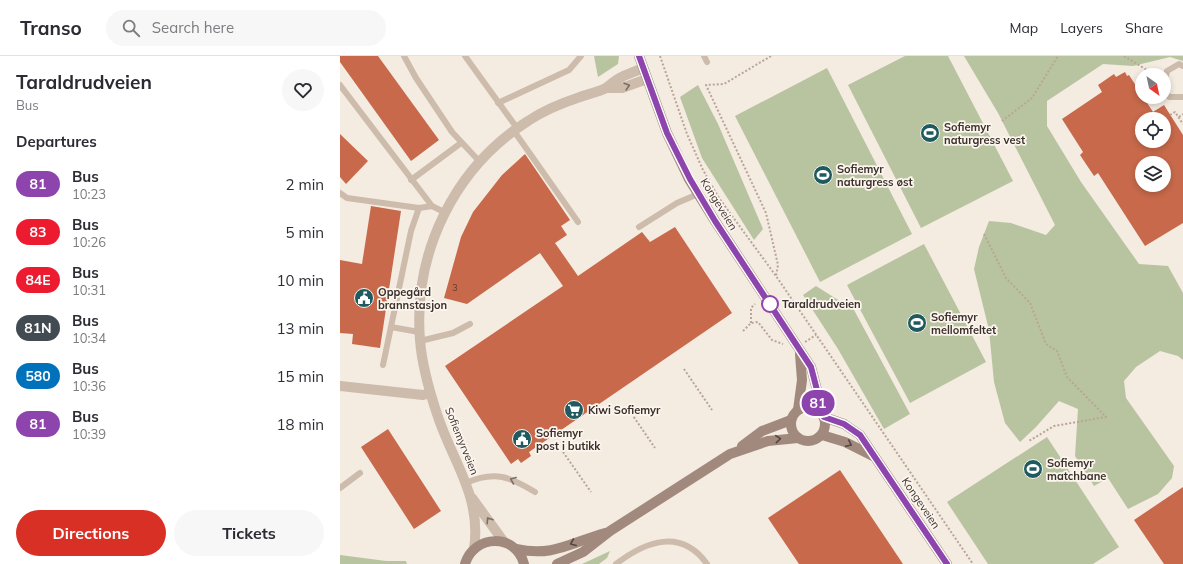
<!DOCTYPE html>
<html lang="en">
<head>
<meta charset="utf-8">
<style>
  :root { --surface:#fff; --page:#f7f7f7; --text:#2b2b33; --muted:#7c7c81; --line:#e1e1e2; --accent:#d93025 }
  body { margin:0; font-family:Mulish,sans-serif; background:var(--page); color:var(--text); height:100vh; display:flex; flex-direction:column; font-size:15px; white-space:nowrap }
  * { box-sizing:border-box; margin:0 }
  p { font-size:13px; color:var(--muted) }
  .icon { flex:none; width:22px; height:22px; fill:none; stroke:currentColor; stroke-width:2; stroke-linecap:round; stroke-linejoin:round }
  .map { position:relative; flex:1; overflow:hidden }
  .details { display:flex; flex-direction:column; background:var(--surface); width:340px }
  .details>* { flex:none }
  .badge { padding:0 8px; border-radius:13px; font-size:14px; line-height:26px }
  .needle { width:26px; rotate:147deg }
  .controls { position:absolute; left:795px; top:12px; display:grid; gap:8px }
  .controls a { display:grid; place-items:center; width:36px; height:36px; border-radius:50%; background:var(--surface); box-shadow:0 2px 6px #0003; font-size:20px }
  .map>.badge { position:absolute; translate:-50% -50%; box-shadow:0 0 0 2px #fff }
  h2 { padding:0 16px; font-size:15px; line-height:36px }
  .round { display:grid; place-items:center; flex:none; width:42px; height:42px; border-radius:21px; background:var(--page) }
  .overview { display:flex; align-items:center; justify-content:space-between; height:68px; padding:0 16px }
  h1 { font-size:19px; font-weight:700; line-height:30px }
  .cta { display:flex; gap:8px; margin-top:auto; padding:8px 16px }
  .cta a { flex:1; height:46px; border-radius:24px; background:var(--accent); color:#fff; font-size:16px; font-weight:700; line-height:46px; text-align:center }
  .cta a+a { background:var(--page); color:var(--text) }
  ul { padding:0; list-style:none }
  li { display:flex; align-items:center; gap:12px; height:48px; padding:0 16px }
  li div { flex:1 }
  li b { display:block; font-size:15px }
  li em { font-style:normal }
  li .badge { min-width:44px; font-weight:700; text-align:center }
  header { display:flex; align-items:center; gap:24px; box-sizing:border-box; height:56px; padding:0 20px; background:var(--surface); border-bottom:1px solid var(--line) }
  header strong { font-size:19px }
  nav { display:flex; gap:22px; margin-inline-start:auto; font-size:14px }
  .search { width:280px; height:36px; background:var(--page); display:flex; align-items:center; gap:10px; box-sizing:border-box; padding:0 14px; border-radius:22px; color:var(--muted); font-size:15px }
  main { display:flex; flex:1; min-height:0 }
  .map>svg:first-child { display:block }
</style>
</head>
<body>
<header>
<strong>Transo</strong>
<div class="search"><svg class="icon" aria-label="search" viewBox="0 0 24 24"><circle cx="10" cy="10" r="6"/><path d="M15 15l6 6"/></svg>Search here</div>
<nav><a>Map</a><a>Layers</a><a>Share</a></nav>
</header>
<main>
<section class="details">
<div class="overview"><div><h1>Taraldrudveien</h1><p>Bus</p></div><a class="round"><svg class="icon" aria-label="heart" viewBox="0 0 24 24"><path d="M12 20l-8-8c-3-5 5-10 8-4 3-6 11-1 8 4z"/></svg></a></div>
<h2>Departures</h2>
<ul>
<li><span class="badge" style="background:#8e44ad;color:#fff">81</span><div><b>Bus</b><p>10:23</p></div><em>2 min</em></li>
<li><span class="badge" style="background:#ed1b2f;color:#fff">83</span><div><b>Bus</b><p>10:26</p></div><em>5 min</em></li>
<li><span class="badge" style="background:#ed1b2f;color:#fff">84E</span><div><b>Bus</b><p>10:31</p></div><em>10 min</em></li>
<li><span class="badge" style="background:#424a52;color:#fff">81N</span><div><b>Bus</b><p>10:34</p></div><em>13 min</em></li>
<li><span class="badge" style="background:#0072bc;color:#fff">580</span><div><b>Bus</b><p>10:36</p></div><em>15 min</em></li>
<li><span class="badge" style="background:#8e44ad;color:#fff">81</span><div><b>Bus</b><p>10:39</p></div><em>18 min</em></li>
</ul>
<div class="cta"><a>Directions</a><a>Tickets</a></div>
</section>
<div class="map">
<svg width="843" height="508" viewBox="0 0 843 508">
  <rect width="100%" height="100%" fill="#f4ebe1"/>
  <!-- green -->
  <g fill="#b8c4a0">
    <path d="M254,0H279L278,8L258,21Z"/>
    <path d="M565,0H608L673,125L581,172L508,29Z"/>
    <path d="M624,0H843V5L830,1L793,10L763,8L707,45V70L741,126L799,208L828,210L843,237V304L838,300L820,295L796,311L784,325L786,342L834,410L832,422L818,438L788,453L768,422L754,430L735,400L738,353L719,345L696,371L680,386L665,367L654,326L649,274L634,213L639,191L649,165L671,167L706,179L715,169L658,57Z"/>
    <path d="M487,12L572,178L480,226L395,60Z"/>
    <path d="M358,29L378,68L423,173L414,184L362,102L340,41Z"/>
    <path d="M584,188L646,306L570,347L507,229Z"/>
    <path d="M476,230L514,254L570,358L544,373L498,293L463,239Z"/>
    <path d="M707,381L779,491L753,508H648L607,446Z"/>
    <path d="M270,495L267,502L259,508H242Z"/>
    <path d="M0,499L46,505H66L67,508H0Z"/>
  </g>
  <!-- building -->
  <g fill="#c8694b" fill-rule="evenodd">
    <path d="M0,0H38L99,84L71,105L0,6Z"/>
    <path d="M785,16L787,20L789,19L813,56L824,49L843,79V167L805,190L758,117L754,120L740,99L743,96L722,63L762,36L758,29L774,18L776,21ZM802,63H824V85H802ZM802,107H824V129H802Z"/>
    <path d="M0,78L28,105L6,128L0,121Z"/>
    <path d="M185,98L230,164L221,170L227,179L215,187L238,220L302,176L310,186L335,171L392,257L189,396L191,400L181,407L178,403L171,408L105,310L223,230L200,197L127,248L104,242L121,181L133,156L162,119Z"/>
    <path d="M31,150L61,155L40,292L12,288L13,278L0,277V204L22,208Z"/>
    <path d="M48,373L101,455L74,473L21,391Z"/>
    <path d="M500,414L563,508H459L428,462Z"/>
    <path d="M843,431V508H824L794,464Z"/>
  </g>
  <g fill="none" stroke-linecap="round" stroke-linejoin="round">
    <!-- path -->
    <g stroke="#b9a596" stroke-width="2" stroke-dasharray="2 2" stroke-linecap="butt">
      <path d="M320,0L347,78L363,114L379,142L436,220L633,508"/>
      <path d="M431,0L384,28L366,29L426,157L438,209L436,220"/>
      <path d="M784,0L815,19"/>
      <path d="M830,59L835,56L843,68"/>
      <path d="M839,61L843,58"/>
      <path d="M662,65L692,42L718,0"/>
      <path d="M644,178L666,222L690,247L706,288L717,295L727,321L766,361L714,370L689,385"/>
      <path d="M411,267V252L415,248"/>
      <path d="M403,275L411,267L418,266L432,284L443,288"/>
      <path d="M465,286L476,279"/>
      <path d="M344,313L372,354"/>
      <path d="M287,351L315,392"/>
      <path d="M223,396L251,436"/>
    </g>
    <!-- lane -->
    <g stroke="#cdbbac" stroke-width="6">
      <path d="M64,0L76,22L112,76L140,106"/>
      <path d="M125,0L177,72"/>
      <path d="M364,0L367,6"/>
      <path d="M824,28L827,15L839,8L843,10"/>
      <path d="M0,29L92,150"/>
      <path d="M824,33L829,41H843"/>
      <path d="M158,47L229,14L241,0"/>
      <path d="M174,75L238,166"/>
      <path d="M71,124L121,87"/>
      <path d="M0,137L7,142L79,152L92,150L104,156"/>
      <path d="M299,171L337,147L358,138"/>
      <path d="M51,271L79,276"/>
      <path d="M80,285L113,277L130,268"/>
      <path d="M43,309L71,175L79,152"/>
      <path d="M126,427C155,414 170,421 195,436"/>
      <path d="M0,432L20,417"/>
      <path d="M276,508C306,485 341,472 367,508"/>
    </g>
    <!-- street -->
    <g stroke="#cdbbac" stroke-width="10">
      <path d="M266,32H282L307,23"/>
      <path d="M0,330L83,339L90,337"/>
      <path d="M132,442L164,486"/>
      <path d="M134,493C142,440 112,405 97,358C89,334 82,310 80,284C73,197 114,112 188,65C204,54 222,47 240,41C248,38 258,36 266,32C270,29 274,25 278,23C286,18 295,16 303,12"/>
    </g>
    <!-- secondary -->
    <g stroke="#a18a7d" stroke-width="10">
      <path d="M299,0L327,77L349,123L375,165L471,311L477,334L479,354"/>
      <circle cx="468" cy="368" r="17"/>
      <path d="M458,354L462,324L460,298"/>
      <path d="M484,361L504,368L520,379L607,508"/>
      <path d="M482,379L505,386L533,400"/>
      <path d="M402,390L422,375L451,364"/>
      <path d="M176,493C213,501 230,487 265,477"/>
      <path d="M125,508C134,478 176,477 184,508"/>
      <path d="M217,508L243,496L270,475L390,398L428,385L458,382"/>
    </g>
  </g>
  <!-- one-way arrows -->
  <defs><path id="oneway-chevron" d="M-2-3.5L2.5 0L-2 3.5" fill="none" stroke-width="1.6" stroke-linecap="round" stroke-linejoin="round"/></defs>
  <g stroke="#7d6f65">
    <use href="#oneway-chevron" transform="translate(287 30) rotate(-16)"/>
    <use href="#oneway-chevron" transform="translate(173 424) rotate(-158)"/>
    <use href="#oneway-chevron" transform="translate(149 464) rotate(-123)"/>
  </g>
  <g stroke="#544640">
    <use href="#oneway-chevron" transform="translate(438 383) rotate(-5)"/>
    <use href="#oneway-chevron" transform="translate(509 388) rotate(25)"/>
    <use href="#oneway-chevron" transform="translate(233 487) rotate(157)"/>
  </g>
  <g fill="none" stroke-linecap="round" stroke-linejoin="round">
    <!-- line casing -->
    <g stroke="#fff" stroke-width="9">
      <path id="line" d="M299,0L327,77L350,123L375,165L471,311L477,334L479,354L484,361L504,368L520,379L607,508"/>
    </g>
    <!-- line -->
    <use href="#line" stroke="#8e44ad" stroke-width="6"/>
  </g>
  <!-- icons -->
  <defs>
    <g id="stadium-disc" transform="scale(1)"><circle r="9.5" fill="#1f5a5e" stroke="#fbf5ee"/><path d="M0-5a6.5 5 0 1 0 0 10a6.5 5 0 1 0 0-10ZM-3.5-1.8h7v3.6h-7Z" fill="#fff"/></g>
    <g id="civic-disc" transform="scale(1)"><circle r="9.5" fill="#1f5a5e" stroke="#fbf5ee"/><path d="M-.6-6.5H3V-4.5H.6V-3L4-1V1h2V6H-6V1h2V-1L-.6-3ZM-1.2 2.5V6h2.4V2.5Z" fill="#fff"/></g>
    <g id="supermarket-disc" transform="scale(1)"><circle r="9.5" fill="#1f5a5e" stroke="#fbf5ee"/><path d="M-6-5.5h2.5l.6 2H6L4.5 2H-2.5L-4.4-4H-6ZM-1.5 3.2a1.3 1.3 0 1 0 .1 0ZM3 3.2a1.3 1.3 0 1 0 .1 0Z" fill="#fff"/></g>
  </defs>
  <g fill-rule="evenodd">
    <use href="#stadium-disc" x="590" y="77"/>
    <use href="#stadium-disc" x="483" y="119"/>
    <use href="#civic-disc" x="24" y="242"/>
    <use href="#stadium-disc" x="577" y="267"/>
    <use href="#supermarket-disc" x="234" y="354"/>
    <use href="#civic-disc" x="182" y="383"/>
    <use href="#stadium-disc" x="693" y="413"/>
  </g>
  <!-- markers -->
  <circle fill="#fff" stroke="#8e44ad" stroke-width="2" cx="430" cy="248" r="8"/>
  <g text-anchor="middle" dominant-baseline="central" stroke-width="3.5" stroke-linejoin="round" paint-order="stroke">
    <!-- number labels -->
    <g font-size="9" fill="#5e3e33">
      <text x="115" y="231">3</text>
    </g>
    <!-- poi labels -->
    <g font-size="11" font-weight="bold" fill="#3b302b" stroke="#fbf5ee" text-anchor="start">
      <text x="604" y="71">Sofiemyr<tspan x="604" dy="13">naturgress vest</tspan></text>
      <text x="497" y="113">Sofiemyr<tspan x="497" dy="13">naturgress øst</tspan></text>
      <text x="38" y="236">Oppegård<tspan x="38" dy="13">brannstasjon</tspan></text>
      <text x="591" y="261">Sofiemyr<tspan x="591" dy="13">mellomfeltet</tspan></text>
      <text x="248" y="354">Kiwi Sofiemyr</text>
      <text x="196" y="377">Sofiemyr<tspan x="196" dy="13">post i butikk</tspan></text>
      <text x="707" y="407">Sofiemyr<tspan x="707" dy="13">matchbane</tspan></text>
    </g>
    <!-- street labels -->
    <g font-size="11" fill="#3b302b" stroke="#fbf5ee">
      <text transform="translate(379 148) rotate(58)">Kongeveien</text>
      <text transform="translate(122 385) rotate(68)">Sofiemyrveien</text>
      <text transform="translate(581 447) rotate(56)">Kongeveien</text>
    </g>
    <!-- stop labels -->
    <g font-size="11" font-weight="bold" fill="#3b302b" stroke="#fbf5ee" text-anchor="start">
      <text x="442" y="248">Taraldrudveien</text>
    </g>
  </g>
</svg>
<div class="controls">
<a><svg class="needle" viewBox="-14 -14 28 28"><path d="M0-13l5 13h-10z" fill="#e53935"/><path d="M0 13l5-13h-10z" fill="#7c7c81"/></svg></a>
<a><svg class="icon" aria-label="locate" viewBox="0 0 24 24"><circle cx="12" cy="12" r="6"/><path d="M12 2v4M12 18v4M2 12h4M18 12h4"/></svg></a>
<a><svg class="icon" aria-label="layers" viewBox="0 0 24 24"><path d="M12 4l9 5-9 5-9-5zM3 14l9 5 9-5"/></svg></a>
</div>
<b class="badge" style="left:478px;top:347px;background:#8e44ad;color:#fff">81</b>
</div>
</main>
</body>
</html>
